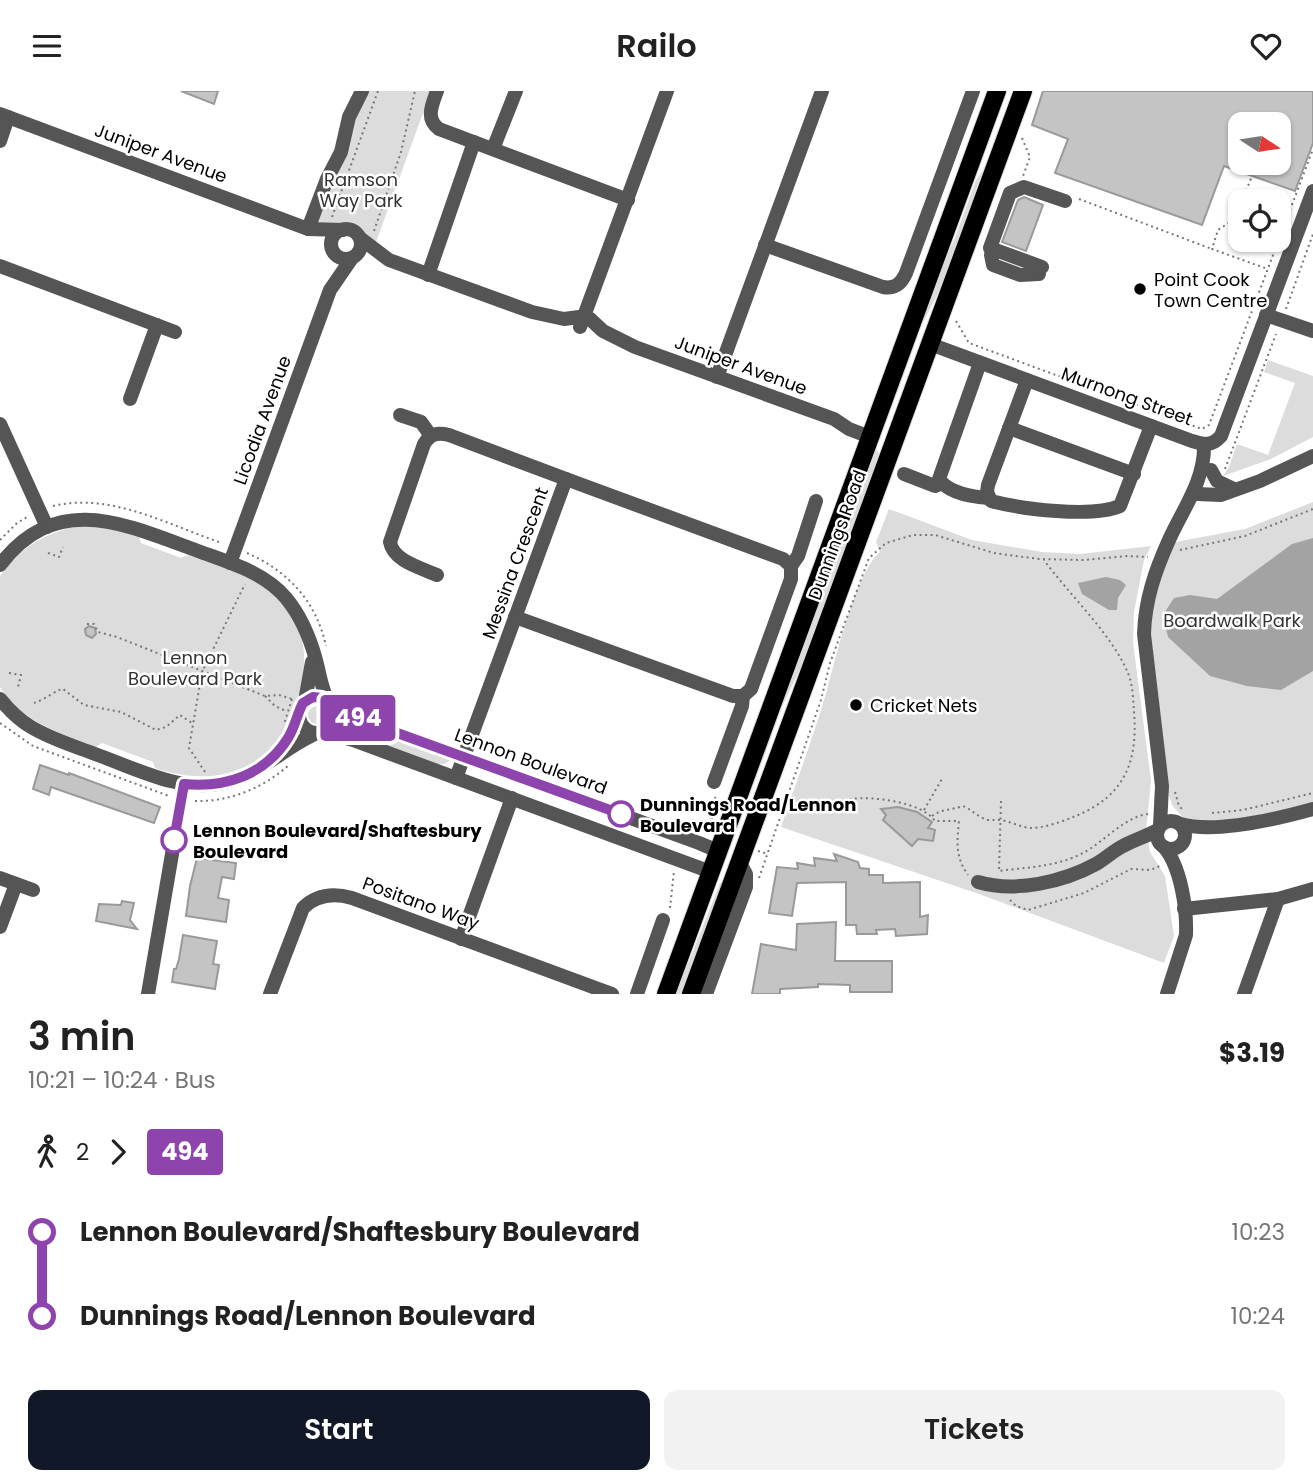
<!DOCTYPE html>
<html lang="en">
<head>
<meta charset="utf-8">
<style>
  :root { --surface:#fff; --page:#f2f2f2; --text:#222; --muted:#767676; --accent:#111827 }
  body { margin:0; font-family:Poppins,sans-serif; background:var(--page); color:var(--text); height:100vh; display:flex; flex-direction:column; font-size:26px; white-space:nowrap }
  * { box-sizing:border-box; margin:0 }
  p { font-size:23px; color:var(--muted) }
  .icon { flex:none; width:38px; height:38px; fill:none; stroke:currentColor; stroke-width:2; stroke-linecap:round; stroke-linejoin:round }
  .map { position:relative; height:903px; overflow:hidden }
  .details { display:flex; flex-direction:column; background:var(--surface); flex:1 }
  .details>* { flex:none }
  .badge { padding:0 14px; border-radius:5px; font-size:24px; line-height:46px }
  .needle { width:46px; rotate:102deg }
  .fabs { position:absolute; left:1228px; top:21px; display:grid; gap:14px }
  .fabs a { display:grid; place-items:center; width:63px; height:63px; border-radius:14px; background:var(--surface); box-shadow:0 2px 5px #0004; font-size:35px }
  .map>.badge { position:absolute; translate:-50% -50%; box-shadow:0 0 0 4px #fff }
  .legs { display:flex; align-items:center; gap:10px; height:77px; padding:0 28px; font-size:23px }
  .legs p { margin-inline-start:auto }
  .head { display:flex; align-items:center; justify-content:space-between; height:119px; padding:0 28px }
  h1 { font-size:38px; font-weight:600; line-height:52px }
  .cta { display:flex; gap:14px; margin-top:auto; padding:14px 28px }
  .cta a { flex:1; height:80px; border-radius:14px; background:var(--accent); color:#fff; font-size:28px; font-weight:600; line-height:80px; text-align:center }
  .cta a+a { background:var(--page); color:var(--text) }
  ul { padding:0 28px; list-style:none }
  li { display:flex; align-items:center; gap:24px; height:84px; font-size:26px }
  li i { display:grid; place-items:center; width:10px; height:100%; margin:0 9px; background:currentColor }
  li i::after { content:''; width:18px; height:18px; margin:-9px; border:5px solid; border-radius:50%; background:var(--surface) }
  li p { margin-inline-start:auto }
  li:first-child i { background:linear-gradient(#0000 50%,currentColor 0) }
  li:last-child i { background:linear-gradient(currentColor 50%,#0000 0) }
  header { display:flex; justify-content:space-between; align-items:center; height:91px; padding:0 28px; background:var(--surface); font-size:32px; font-weight:600 }
  .map>svg:first-child { display:block }
</style>
</head>
<body>
<header><svg class="icon" aria-label="menu" viewBox="0 0 24 24"><path d="M4 6h16M4 12h16M4 18h16"/></svg>Railo<svg class="icon" aria-label="heart" viewBox="0 0 24 24"><path d="M12 20l-8-8c-3-5 5-10 8-4 3-6 11-1 8 4z"/></svg></header>
<div class="map">
<svg width="1313" height="903" viewBox="0 0 1313 903">
  <rect width="100%" height="100%" fill="#fff"/>
  <!-- green -->
  <g fill="#dcdcdc">
    <path d="M365,0H431L375,154L354,135L315,134Z"/>
    <path d="M984,78L942,195L922,233L886,332L883,333L928,202L955,147L976,89Z"/>
    <path d="M1268,269L1313,285V346L1271,368L1223,385L1229,376L1237,353L1268,364L1295,292L1264,281Z"/>
    <path d="M877,359L880,364L804,571L784,611L730,758L728,753L873,360Z"/>
    <path d="M1313,411V712C1271,722 1230,733 1186,730L1172,714L1168,701L1150,533L1158,488L1175,451L1245,438Z"/>
    <path d="M889,418L972,449L1042,461L1080,463L1151,455L1144,469L1134,521L1133,551L1151,690L1146,739L1150,761L1165,785L1174,845L1164,872L979,803L781,736C796,691 814,645 827,599C836,567 856,481 880,461L876,451Z"/>
    <path d="M77,435L106,436L139,446L141,452L181,467L188,464C220,475 253,484 278,508C310,540 309,576 295,616C293,624 292,633 288,641C262,689 200,693 155,677L153,671L102,652L96,656C60,642 22,631 0,596V485C19,457 44,443 77,435Z"/>
    <circle cx="317" cy="624" r="9"/>
    <path d="M353,630L452,668L445,673H435L349,642Z"/>
    <path d="M720,792L724,793L684,903H676Z"/>
  </g>
  <!-- water -->
  <g fill="#a3a3a3">
    <path d="M1313,447V580L1281,599L1247,595L1210,585L1168,546L1163,524L1174,507L1190,504L1217,508L1292,453Z"/>
    <path d="M1106,486L1120,489L1126,494L1118,507L1117,519H1109L1082,503L1078,492Z"/>
  </g>
  <!-- building -->
  <g fill="#c4c4c4" stroke="#999" stroke-width="2" fill-rule="evenodd">
    <path d="M181,0H218L214,13Z"/>
    <path d="M1043,0H1313V52L1295,100L1224,75L1202,134L1055,82L1068,48L1032,34ZM1241,33H1279V72H1241Z"/>
    <path d="M1024,106L1043,114L1026,160L1002,151L1018,109Z"/>
    <path d="M89,535L95,537L96,543L92,547L86,544L85,538Z"/>
    <path d="M40,674L69,684V682L160,716L154,732L51,696L49,704L33,698Z"/>
    <path d="M898,716L917,721L932,731L928,737L935,739L933,750L918,748L912,755L883,729L886,724L881,718Z"/>
    <path d="M834,763L858,771L860,777L869,778V784H883V792L920,791V826L928,824L927,843L896,845L895,838L876,839L877,843H857L856,834H846V791L797,792L792,825L769,822L777,776L798,778L797,772L815,775L814,767L837,770Z"/>
    <path d="M197,767L236,772L234,788L222,786L218,807L229,809L226,831L186,825L190,795Z"/>
    <path d="M122,810L134,812L130,829L137,838L96,830L99,813L121,814Z"/>
    <path d="M836,831L835,870H892V901H850V894L818,893V896L780,898V903H752L761,853L796,859L797,833Z"/>
    <path d="M183,844L217,850L213,873L219,874L215,898L172,891L174,878H176L179,868Z"/>
  </g>
  <g fill="none" stroke-linecap="round" stroke-linejoin="round">
    <!-- major casing -->
    <g stroke="#dbdbdb" stroke-width="20">
      <g id="major">
        <path d="M666,903L997,0"/>
        <path d="M691,903L1023,0"/>
      </g>
    </g>
    <!-- path -->
    <g stroke="#777" stroke-width="2" stroke-dasharray="2 3.5" stroke-linecap="butt">
      <path d="M1022,47L1030,66L1023,85"/>
      <path d="M1079,108L1212,158"/>
      <path d="M1242,110L1252,85"/>
      <path d="M1241,114L1236,127L1218,139L1212,158L1265,177"/>
      <path d="M332,126L378,0"/>
      <path d="M374,140L401,61L415,0"/>
      <path d="M1286,218L1313,143"/>
      <path d="M956,230L969,252L1202,338L1209,334L1313,58"/>
      <path d="M1225,378L1276,243"/>
      <path d="M53,415C111,401 168,434 222,452"/>
      <path d="M0,449L17,432L29,425"/>
      <path d="M1180,459L1245,445L1313,418"/>
      <path d="M48,462L59,466L63,456"/>
      <path d="M247,462C288,480 316,510 326,555"/>
      <path d="M87,533H94L98,541L117,546L265,605L279,604L292,608"/>
      <path d="M9,582L21,584L18,596"/>
      <path d="M265,605L275,615L286,620"/>
      <path d="M292,608L285,630L292,640"/>
      <path d="M34,612C44,609 58,598 63,598L84,614L121,621L156,639L166,636L180,624L192,632"/>
      <path d="M0,632L33,655L169,705"/>
      <path d="M205,681L189,657L202,581L245,493"/>
      <path d="M1175,701L1179,715L1184,720"/>
      <path d="M195,710C230,711 263,697 289,674"/>
      <path d="M1001,710L999,780C1028,776 1056,776 1083,762C1104,751 1124,726 1148,723"/>
      <path d="M785,715C792,716 801,719 807,718C822,716 836,710 851,708C873,705 922,711 935,730H959C957,751 955,766 968,784"/>
      <path d="M924,719L943,686"/>
      <path d="M1212,722L1243,719L1313,702"/>
      <path d="M932,725C941,718 952,719 963,715C970,718 975,723 981,726C988,731 994,728 1001,729C1012,731 1022,737 1032,737C1048,736 1064,730 1078,724C1125,704 1138,670 1134,621C1133,608 1133,592 1127,580C1112,544 1068,502 1044,469"/>
      <path d="M700,740L716,723L715,703"/>
      <path d="M758,760L768,763"/>
      <path d="M759,787L821,609L830,572L869,467L886,452L913,444H935L994,462L1039,468L1083,469L1128,465L1148,466"/>
      <path d="M1010,809L1016,815L1028,819L1084,802L1131,778L1150,779L1160,775"/>
      <path d="M670,817L674,780"/>
    </g>
    <!-- minor -->
    <g stroke="#555" stroke-width="14">
      <path d="M437,0C432,14 425,28 439,38L628,109"/>
      <path d="M0,23L308,138L343,139"/>
      <path d="M0,50L8,26"/>
      <path d="M493,58L516,0"/>
      <path d="M308,138L327,88L341,61L349,26L362,0"/>
      <circle cx="346" cy="153" r="15"/>
      <path d="M360,147L389,169L532,221L564,228L579,226L590,228L603,240L635,256L834,328L849,338L870,346"/>
      <path d="M765,154L883,196C895,198 901,193 906,182L973,0"/>
      <path d="M991,164L993,174L1020,184L1039,183"/>
      <path d="M0,175L175,241"/>
      <path d="M1042,176L990,157L1010,102L1024,96L1065,110"/>
      <path d="M428,184L474,51"/>
      <path d="M1266,224L1313,240"/>
      <path d="M580,236L667,0"/>
      <path d="M930,253L1192,350C1205,354 1212,355 1221,345L1313,100"/>
      <path d="M980,272L939,388C948,402 973,406 989,407"/>
      <path d="M717,286L822,0"/>
      <path d="M1027,289L988,394L987,401L991,410C1021,418 1092,427 1120,415L1151,335"/>
      <path d="M130,308L157,234"/>
      <path d="M400,324L421,331L431,345"/>
      <path d="M0,333L47,436"/>
      <path d="M1009,337L1134,383"/>
      <path d="M1211,379L1217,390L1234,398"/>
      <path d="M904,383L935,395L942,392"/>
      <path d="M566,388L783,468L791,475"/>
      <path d="M1197,403L1221,404L1260,390L1313,365"/>
      <path d="M230,472L330,199L352,167"/>
      <path d="M0,474C57,399 127,434 198,460C230,472 264,481 286,507C301,525 310,547 316,569C320,584 321,596 328,610"/>
      <path d="M437,484C421,477 393,470 390,451L424,353C430,343 437,341 449,344L566,388L456,687"/>
      <path d="M515,526L733,605H743"/>
      <circle cx="317" cy="624" r="18"/>
      <path d="M0,608C9,619 19,629 31,636C51,648 74,655 95,663C135,677 180,702 224,692C260,684 284,656 317,642"/>
      <path d="M305,610L312,571"/>
      <path d="M332,615L378,635L699,752L718,760"/>
      <path d="M323,641L353,649L711,781"/>
      <path d="M714,691L742,615L743,605L751,598L791,488V475L798,465L816,410"/>
      <circle cx="1171" cy="744" r="14"/>
      <path d="M1180,733C1216,743 1277,728 1313,718"/>
      <path d="M1160,735L1162,695L1144,543C1145,509 1155,480 1169,449C1183,418 1205,389 1204,354"/>
      <path d="M1164,756C1181,776 1187,818 1186,844L1167,903"/>
      <path d="M0,787L33,799"/>
      <path d="M978,791C1015,802 1063,791 1096,773C1105,768 1113,760 1123,755C1134,749 1147,745 1158,739"/>
      <path d="M1184,818L1278,808L1313,798"/>
      <path d="M0,836L16,793"/>
      <path d="M461,848L512,707"/>
      <path d="M148,903L184,693"/>
      <path d="M270,903L303,817C317,803 334,802 352,807L612,903"/>
      <path d="M637,903L663,829"/>
      <path d="M706,903L746,796V783L739,770"/>
      <path d="M1244,903L1278,808"/>
    </g>
    <!-- major -->
    <use href="#major" stroke="#000" stroke-width="18"/>
  </g>
  <g fill="none" stroke-linecap="round" stroke-linejoin="round">
    <!-- line-1 casing -->
    <g stroke="#fff" stroke-width="16">
      <path id="line-1" d="M174,749L184,693C226,697 265,684 288,647C295,636 297,623 303,612L313,606L322,607L344,622L378,635L621,723"/>
    </g>
    <!-- line-1 -->
    <use href="#line-1" stroke="#8e44ad" stroke-width="10"/>
  </g>
  <!-- markers -->
  <g fill="#000" stroke="#fff" stroke-width="2.5">
    <circle cx="1140" cy="198" r="7"/>
    <circle cx="856" cy="614" r="7"/>
  </g>
  <g fill="#fff" stroke="#8e44ad" stroke-width="3.5">
    <circle cx="621" cy="723" r="12"/>
    <circle cx="174" cy="749" r="12"/>
  </g>
  <g text-anchor="middle" dominant-baseline="central" stroke-width="5" stroke-linejoin="round" paint-order="stroke">
    <!-- street labels -->
    <g font-size="18" fill="#000" stroke="#fff">
      <text transform="translate(161 62) rotate(20)">Juniper Avenue</text>
      <text transform="translate(741 274) rotate(20)">Juniper Avenue</text>
      <text transform="translate(1127 305) rotate(20)">Murnong Street</text>
      <text transform="translate(262 329) rotate(-70)">Licodia Avenue</text>
      <text transform="translate(837 444) rotate(-70)">Dunnings Road</text>
      <text transform="translate(515 472) rotate(-70)">Messina Crescent</text>
      <text transform="translate(531 670) rotate(20)">Lennon Boulevard</text>
      <text transform="translate(421 812) rotate(20)">Positano Way</text>
    </g>
    <!-- park labels -->
    <g font-size="18" fill="#333" stroke="#fff">
      <text x="361" y="88">Ramson<tspan x="361" dy="21">Way Park</tspan></text>
      <text x="1232" y="529">Boardwalk Park</text>
      <text x="195" y="566">Lennon<tspan x="195" dy="21">Boulevard Park</tspan></text>
    </g>
    <!-- poi labels -->
    <g font-size="18" fill="#000" stroke="#fff" text-anchor="start">
      <text x="1154" y="188">Point Cook<tspan x="1154" dy="21">Town Centre</tspan></text>
      <text x="870" y="614">Cricket Nets</text>
    </g>
    <!-- stop labels -->
    <g font-size="18" font-weight="bold" fill="#000" stroke="#fff" text-anchor="start">
      <text x="640" y="713">Dunnings Road/Lennon<tspan x="640" dy="21">Boulevard</tspan></text>
      <text x="193" y="739">Lennon Boulevard/Shaftesbury<tspan x="193" dy="21">Boulevard</tspan></text>
    </g>
  </g>
</svg>
<div class="fabs">
<a><svg class="needle" viewBox="-14 -14 28 28"><path d="M0-13l5 13h-10z" fill="#e53935"/><path d="M0 13l5-13h-10z" fill="#767676"/></svg></a>
<a><svg class="icon" aria-label="locate" viewBox="0 0 24 24"><circle cx="12" cy="12" r="6"/><path d="M12 2v4M12 18v4M2 12h4M18 12h4"/></svg></a>
</div>
<b class="badge" style="left:358px;top:627px;background:#8e44ad;color:#fff">494</b>
</div>
<section class="details">
<div class="head"><div><h1>3 min</h1><p>10:21 – 10:24 · Bus</p></div><b>$3.19</b></div>
<div class="legs"><svg class="icon" aria-label="walk" viewBox="0 0 24 24"><circle cx="13" cy="4" r="2"/><path d="M13 8l-2 6 4 7M11 14l-3 7M7 12l3-4h3l4 4"/></svg>2<svg class="icon" aria-label="forward" viewBox="0 0 24 24"><path d="M9 5l7 7-7 7"/></svg><b class="badge" style="background:#8e44ad;color:#fff">494</b></div>
<ul>
<li><i style="color:#8e44ad"></i><b>Lennon Boulevard/Shaftesbury Boulevard</b><p>10:23</p></li>
<li><i style="color:#8e44ad"></i><b>Dunnings Road/Lennon Boulevard</b><p>10:24</p></li>
</ul>
<div class="cta"><a>Start</a><a>Tickets</a></div>
</section>
</body>
</html>
